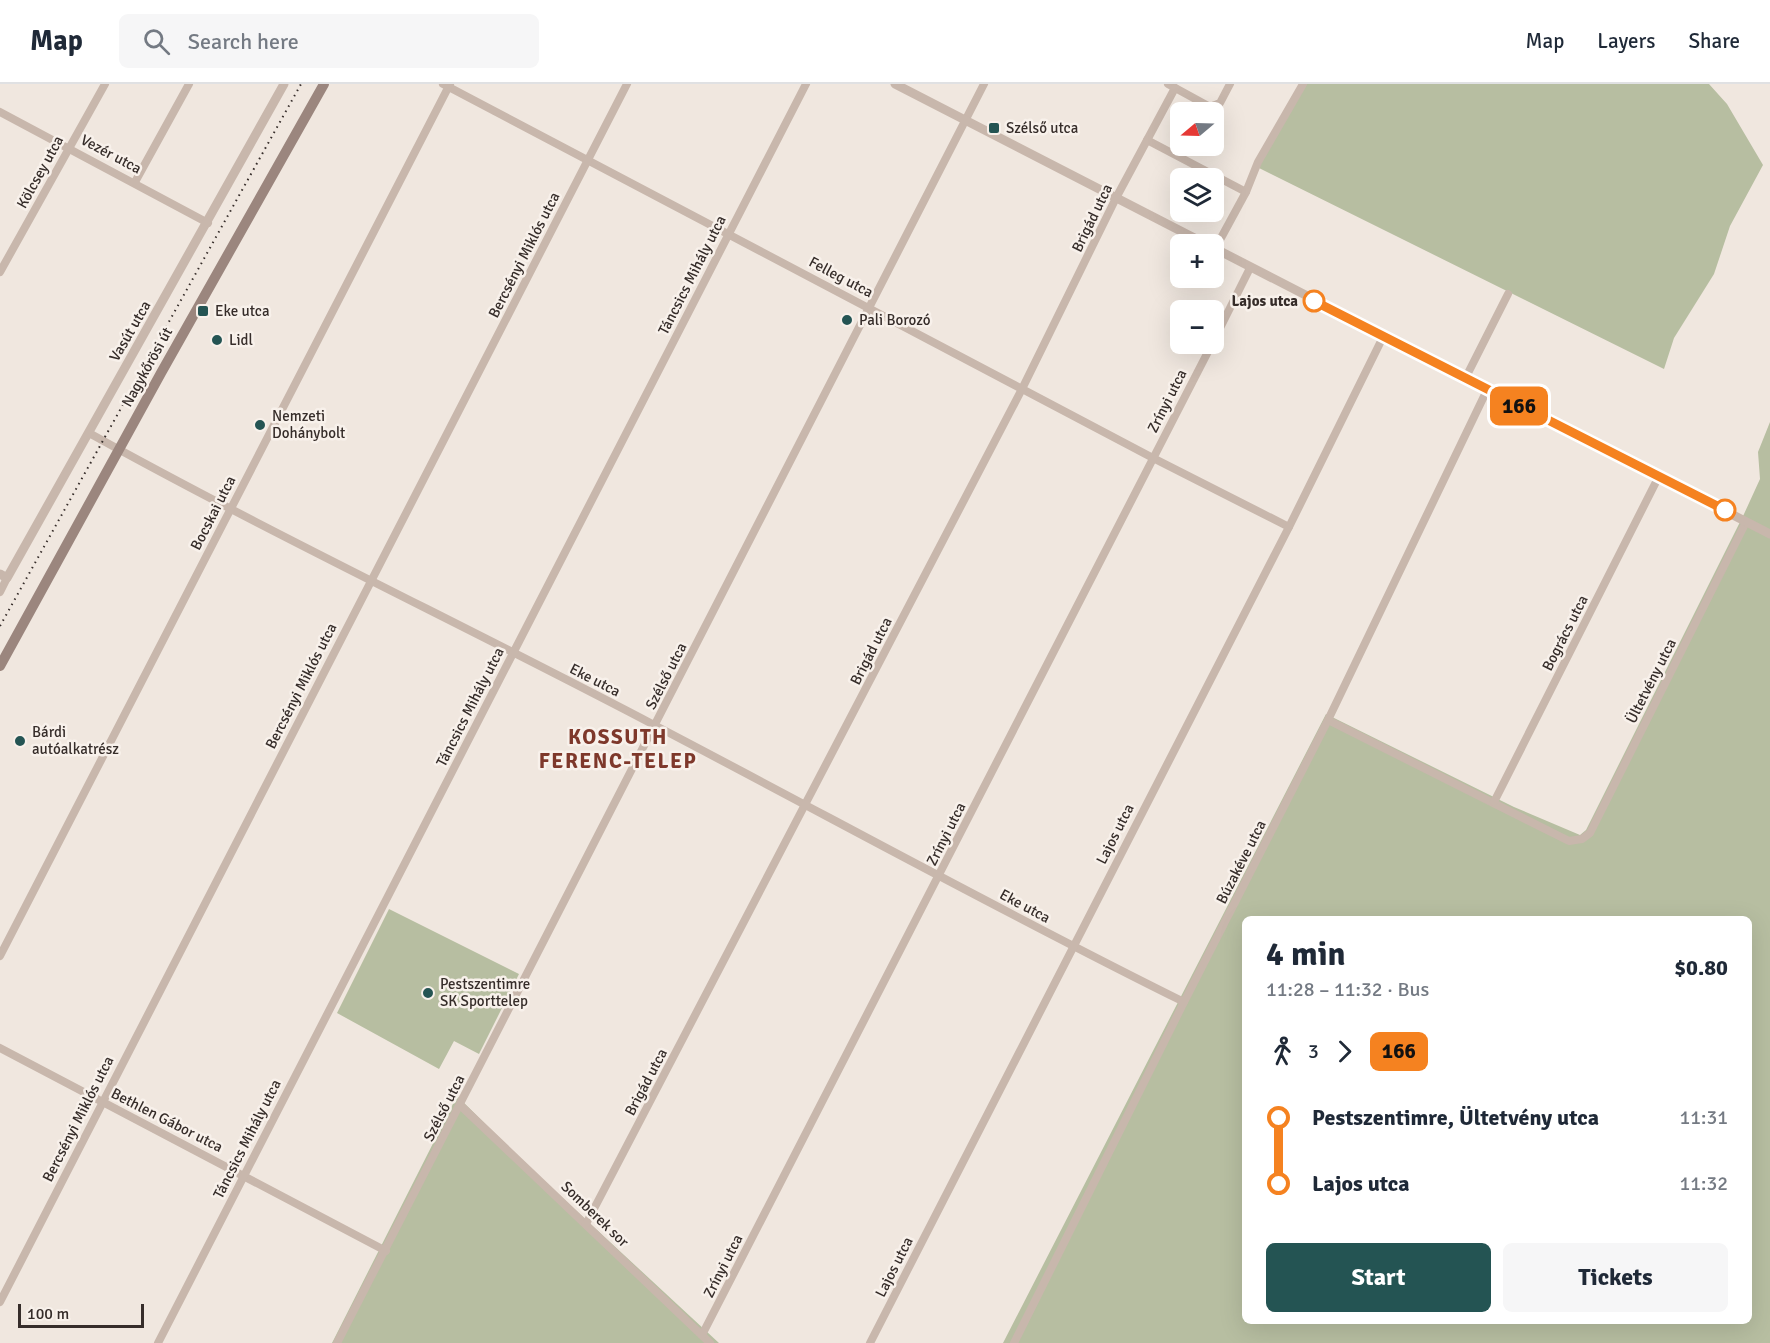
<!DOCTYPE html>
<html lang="en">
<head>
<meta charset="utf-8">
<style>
  :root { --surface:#fff; --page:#f6f6f7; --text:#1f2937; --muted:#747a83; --line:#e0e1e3; --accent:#245453 }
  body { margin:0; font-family:Signika,sans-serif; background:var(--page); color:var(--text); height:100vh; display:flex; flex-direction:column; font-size:22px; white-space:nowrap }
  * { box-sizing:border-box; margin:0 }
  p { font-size:20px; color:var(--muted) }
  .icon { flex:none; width:33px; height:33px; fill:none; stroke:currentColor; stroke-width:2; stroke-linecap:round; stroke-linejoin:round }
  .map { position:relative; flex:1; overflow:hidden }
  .panel { position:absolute; left:1242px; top:832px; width:510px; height:408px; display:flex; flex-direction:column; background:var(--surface); border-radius:9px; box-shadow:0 6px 24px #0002 }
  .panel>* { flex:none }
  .badge { padding:0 12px; border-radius:9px; font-size:21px; line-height:39px }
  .needle { width:39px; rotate:251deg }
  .buttons { position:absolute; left:1170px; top:18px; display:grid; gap:12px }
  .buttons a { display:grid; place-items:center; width:54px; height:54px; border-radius:9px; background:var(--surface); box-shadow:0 6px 24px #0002; font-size:30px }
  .scale { position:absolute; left:18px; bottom:15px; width:126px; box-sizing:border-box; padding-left:6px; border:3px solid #362d2a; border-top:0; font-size:16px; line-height:21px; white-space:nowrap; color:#362d2a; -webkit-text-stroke:4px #f8f1eb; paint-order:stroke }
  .map>.badge { position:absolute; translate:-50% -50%; box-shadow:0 0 0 3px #fff }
  .legs { display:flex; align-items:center; gap:9px; height:66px; padding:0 24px; font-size:20px }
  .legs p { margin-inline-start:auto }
  .overview { display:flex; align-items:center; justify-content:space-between; height:102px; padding:0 24px }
  h1 { font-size:33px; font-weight:700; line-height:45px }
  .cta { display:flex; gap:12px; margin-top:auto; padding:12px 24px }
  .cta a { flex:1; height:69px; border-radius:9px; background:var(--accent); color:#fff; font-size:24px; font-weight:700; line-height:69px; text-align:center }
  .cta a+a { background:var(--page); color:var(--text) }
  ul { padding:0 24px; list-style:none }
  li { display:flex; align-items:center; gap:21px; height:66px; font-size:22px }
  li i { display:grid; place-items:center; width:9px; height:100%; margin:0 8px; background:currentColor }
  li i::after { content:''; width:15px; height:15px; margin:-8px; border:4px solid; border-radius:50%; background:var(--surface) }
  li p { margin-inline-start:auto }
  li:first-child i { background:linear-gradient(#0000 50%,currentColor 0) }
  li:last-child i { background:linear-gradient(currentColor 50%,#0000 0) }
  header { display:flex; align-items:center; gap:36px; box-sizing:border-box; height:84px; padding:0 30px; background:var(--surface); border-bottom:2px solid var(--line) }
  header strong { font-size:28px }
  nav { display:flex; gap:33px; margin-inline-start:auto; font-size:21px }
  .search { width:420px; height:54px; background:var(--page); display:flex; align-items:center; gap:15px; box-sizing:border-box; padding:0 21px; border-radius:9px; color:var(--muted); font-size:22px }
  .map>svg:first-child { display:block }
</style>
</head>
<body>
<header>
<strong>Map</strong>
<div class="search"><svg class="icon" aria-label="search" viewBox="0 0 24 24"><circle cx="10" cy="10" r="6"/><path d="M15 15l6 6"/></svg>Search here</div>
<nav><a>Map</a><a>Layers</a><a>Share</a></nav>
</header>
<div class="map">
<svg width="1770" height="1259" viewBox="0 0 1770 1259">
  <rect width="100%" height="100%" fill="#f0e7df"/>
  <!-- green -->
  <g fill="#b7bea1" fill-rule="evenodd">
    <path d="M1300,0H1709L1727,20L1763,81L1730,142L1714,190L1674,254L1664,285L1255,82Z"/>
    <path d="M1770,338V1259H1003L1326,630L1514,723L1580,751L1586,746L1744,430L1760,395L1758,368ZM1245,836H1749V1238H1245Z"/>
    <path d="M389,825L519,890L479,970L454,957L439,985L337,929Z"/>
    <path d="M457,1012L529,1083L719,1259H332Z"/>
  </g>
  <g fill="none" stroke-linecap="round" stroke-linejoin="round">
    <!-- minor -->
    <g stroke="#c8b7ac" stroke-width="8">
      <path d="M443,0L1153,374L1289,443"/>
      <path d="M1168,0L1210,23L1220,19L1230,0"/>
      <path d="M0,28L208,139"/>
      <path d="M1147,56L1246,108"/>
      <path d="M135,98L189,0"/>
      <path d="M1215,165L1246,108L1258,78L1303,0"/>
      <path d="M0,188L105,0"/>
      <path d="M1214,256L1250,184"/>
      <path d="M1465,295L1508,210"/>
      <path d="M89,349C275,452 468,543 656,642C832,734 1006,830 1184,918"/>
      <path d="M0,508L7,494"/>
      <path d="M1328,636L1569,757L1582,755L1590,749L1746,438"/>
      <path d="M1494,718L1659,392"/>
      <path d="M0,872L450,0"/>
      <path d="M0,964L386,1167"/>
      <path d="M461,1022L710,1259"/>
      <path d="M586,1140L1022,305L1116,114L1175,4"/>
      <path d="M0,1218L627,0"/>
      <path d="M702,1251L1212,260"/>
      <path d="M158,1259L806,0"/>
      <path d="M337,1259L984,0"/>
      <path d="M870,1259L1289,443L1383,253"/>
      <path d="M1014,1259L1184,918L1328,636L1487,306"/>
    </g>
    <!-- tertiary -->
    <g stroke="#c8b7ac" stroke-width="9">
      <path d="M895,0L1206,160"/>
      <path d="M1214,164L1770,450"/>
      <path d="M0,490L7,494L284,0"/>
    </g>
    <!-- secondary -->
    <path stroke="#9b867e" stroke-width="10" d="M0,582L161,289L324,0"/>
    <!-- rail -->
    <path stroke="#362d2a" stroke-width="2" stroke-dasharray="1.5 4.5" stroke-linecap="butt" d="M0,542L301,0"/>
  </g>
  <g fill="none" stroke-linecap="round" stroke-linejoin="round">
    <!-- line-1 casing -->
    <g stroke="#fff" stroke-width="14">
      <path id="line-1" d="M1314,217L1725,426"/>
    </g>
    <!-- line-1 -->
    <use href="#line-1" stroke="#f58220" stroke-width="9"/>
  </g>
  <!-- markers -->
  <g fill="#245453" stroke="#f8f1eb" stroke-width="2">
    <rect x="988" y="38" width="12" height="12" rx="3"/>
    <rect x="197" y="221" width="12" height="12" rx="3"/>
    <circle cx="847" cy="236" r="6"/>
    <circle cx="217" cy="256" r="6"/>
    <circle cx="260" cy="341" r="6"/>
    <circle cx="20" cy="657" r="6"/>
    <circle cx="428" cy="909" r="6"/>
  </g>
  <g fill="#fff" stroke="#f58220" stroke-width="3">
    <circle cx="1314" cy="217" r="10"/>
    <circle cx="1725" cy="426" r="10"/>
  </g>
  <g text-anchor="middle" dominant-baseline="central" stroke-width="5" stroke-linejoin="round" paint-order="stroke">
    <!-- poi labels -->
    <g font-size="15" fill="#362d2a" stroke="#f8f1eb" text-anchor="start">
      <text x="1006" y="44">Szélső utca</text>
      <text x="215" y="227">Eke utca</text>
      <text x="859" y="236">Pali Borozó</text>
      <text x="229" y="256">Lidl</text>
      <text x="272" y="332">Nemzeti<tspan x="272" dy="17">Dohánybolt</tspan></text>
      <text x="32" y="648">Bárdi<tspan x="32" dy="17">autóalkatrész</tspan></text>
      <text x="440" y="900">Pestszentimre<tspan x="440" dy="17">SK Sporttelep</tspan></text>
    </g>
    <!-- street labels -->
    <g font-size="15" fill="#362d2a" stroke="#f8f1eb">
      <text transform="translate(111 70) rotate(28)">Vezér utca</text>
      <text transform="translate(40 88) rotate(-61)">Kölcsey utca</text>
      <text transform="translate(1092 134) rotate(-64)">Brigád utca</text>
      <text transform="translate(524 171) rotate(-63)">Bercsényi Miklós utca</text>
      <text transform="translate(692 191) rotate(-63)">Táncsics Mihály utca</text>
      <text transform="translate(841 193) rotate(28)">Felleg utca</text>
      <text transform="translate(130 247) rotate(-60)">Vasút utca</text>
      <text transform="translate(147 283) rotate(-61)">Nagykőrösi út</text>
      <text transform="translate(1167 317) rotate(-63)">Zrínyi utca</text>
      <text transform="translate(213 429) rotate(-63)">Bocskai utca</text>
      <text transform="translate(1565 549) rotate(-63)">Bogrács utca</text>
      <text transform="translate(871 567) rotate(-63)">Brigád utca</text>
      <text transform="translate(666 592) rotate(-63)">Szélső utca</text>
      <text transform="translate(595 596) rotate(27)">Eke utca</text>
      <text transform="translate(1651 597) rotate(-63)">Ültetvény utca</text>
      <text transform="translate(301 602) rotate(-63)">Bercsényi Miklós utca</text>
      <text transform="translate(470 623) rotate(-63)">Táncsics Mihály utca</text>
      <text transform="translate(946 750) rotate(-63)">Zrínyi utca</text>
      <text transform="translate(1115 750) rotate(-63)">Lajos utca</text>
      <text transform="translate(1241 778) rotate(-63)">Búzakéve utca</text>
      <text transform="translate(1025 822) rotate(28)">Eke utca</text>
      <text transform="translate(646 998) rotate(-62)">Brigád utca</text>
      <text transform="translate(444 1024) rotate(-63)">Szélső utca</text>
      <text transform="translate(78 1035) rotate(-63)">Bercsényi Miklós utca</text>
      <text transform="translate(167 1036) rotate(27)">Bethlen Gábor utca</text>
      <text transform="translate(247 1055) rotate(-63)">Táncsics Mihály utca</text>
      <text transform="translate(595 1130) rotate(44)">Somberek sor</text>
      <text transform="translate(723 1182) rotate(-63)">Zrínyi utca</text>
      <text transform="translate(894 1183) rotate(-63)">Lajos utca</text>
    </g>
    <!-- stop labels -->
    <g font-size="15" font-weight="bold" fill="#362d2a" stroke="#f8f1eb" text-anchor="end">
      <text x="1298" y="217">Lajos utca</text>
    </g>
    <!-- district labels -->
    <g font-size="21" font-weight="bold" letter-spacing="1.5" fill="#7e382b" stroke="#f8f1eb">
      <text x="618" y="653">KOSSUTH<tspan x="618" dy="24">FERENC-TELEP</tspan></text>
    </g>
  </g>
</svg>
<div class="buttons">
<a><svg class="needle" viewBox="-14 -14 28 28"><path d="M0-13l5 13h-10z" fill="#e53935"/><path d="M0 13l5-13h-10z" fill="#747a83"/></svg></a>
<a><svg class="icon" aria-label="layers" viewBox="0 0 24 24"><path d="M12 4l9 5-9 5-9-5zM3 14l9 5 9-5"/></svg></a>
<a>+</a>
<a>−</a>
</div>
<div class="scale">100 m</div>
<b class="badge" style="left:1519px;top:322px;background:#f58220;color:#111">166</b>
<section class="panel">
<div class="overview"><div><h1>4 min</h1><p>11:28 – 11:32 · Bus</p></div><b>$0.80</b></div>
<div class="legs"><svg class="icon" aria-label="walk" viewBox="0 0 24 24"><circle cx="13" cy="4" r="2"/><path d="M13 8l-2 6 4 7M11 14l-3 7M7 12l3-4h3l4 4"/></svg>3<svg class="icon" aria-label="forward" viewBox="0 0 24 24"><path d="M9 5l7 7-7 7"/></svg><b class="badge" style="background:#f58220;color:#111">166</b></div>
<ul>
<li><i style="color:#f58220"></i><b>Pestszentimre, Ültetvény utca</b><p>11:31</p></li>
<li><i style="color:#f58220"></i><b>Lajos utca</b><p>11:32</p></li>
</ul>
<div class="cta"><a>Start</a><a>Tickets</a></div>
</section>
</div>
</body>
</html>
